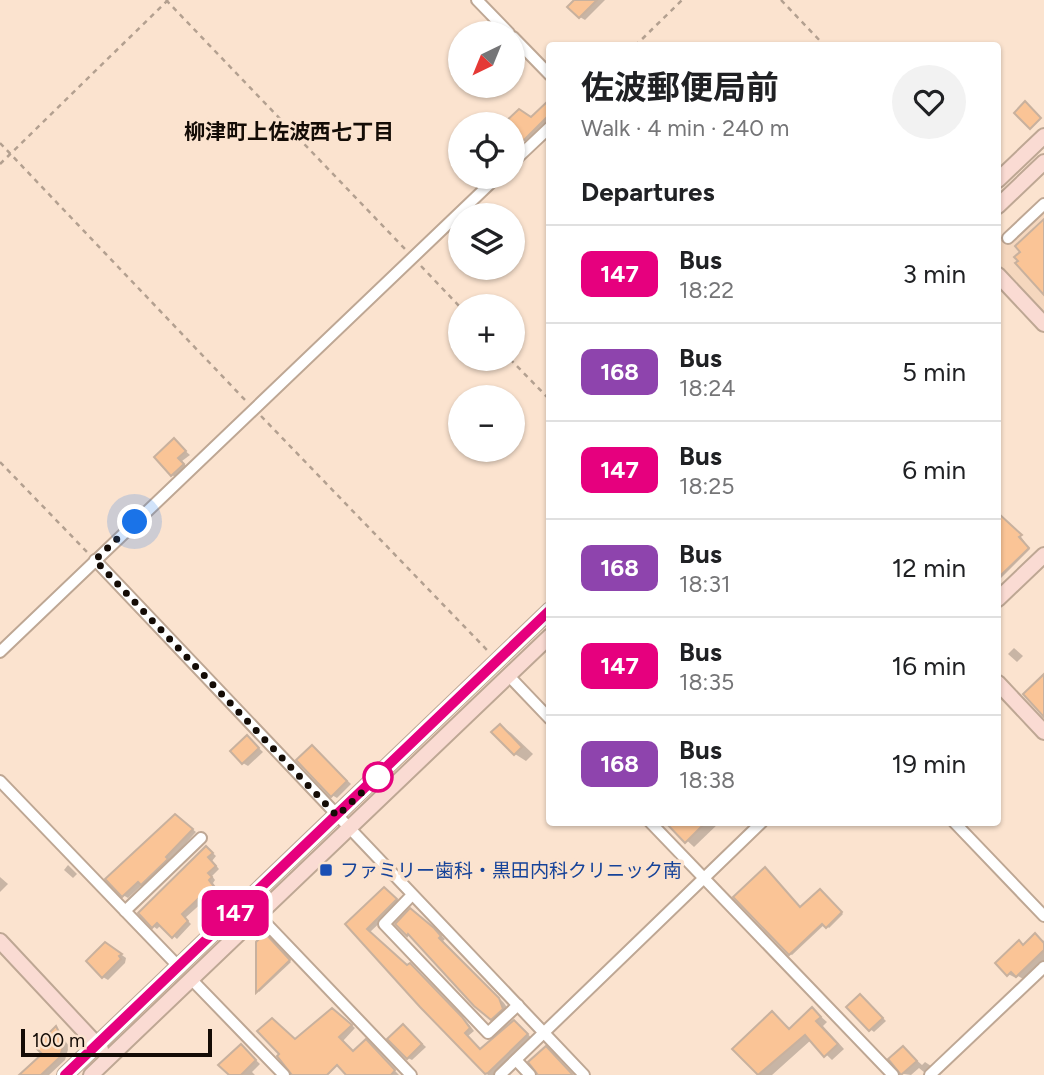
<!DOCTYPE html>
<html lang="en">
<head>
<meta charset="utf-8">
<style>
  :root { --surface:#fff; --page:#f2f2f2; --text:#202124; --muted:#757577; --line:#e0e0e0 }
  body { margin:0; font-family:Figtree,"Noto Sans JP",sans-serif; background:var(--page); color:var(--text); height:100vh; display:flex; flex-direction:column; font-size:26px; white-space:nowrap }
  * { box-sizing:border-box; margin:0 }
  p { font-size:23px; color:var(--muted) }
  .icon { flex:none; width:38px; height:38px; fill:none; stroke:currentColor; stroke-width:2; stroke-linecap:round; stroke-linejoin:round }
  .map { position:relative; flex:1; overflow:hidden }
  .panel { position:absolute; left:546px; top:42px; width:455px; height:784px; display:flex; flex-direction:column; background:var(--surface); border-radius:7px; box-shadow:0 2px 5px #0004 }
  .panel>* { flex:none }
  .badge { padding:0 14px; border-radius:10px; font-size:24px; line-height:46px }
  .needle { width:46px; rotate:223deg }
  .controls { position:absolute; left:448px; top:21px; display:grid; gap:14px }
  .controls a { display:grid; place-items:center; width:77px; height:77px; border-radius:50%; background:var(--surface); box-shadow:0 2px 5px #0004; font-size:35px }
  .scale { position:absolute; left:21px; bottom:18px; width:191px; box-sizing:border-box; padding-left:7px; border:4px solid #140c06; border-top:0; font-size:19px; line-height:24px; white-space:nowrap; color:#140c06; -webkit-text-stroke:5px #fbe3cf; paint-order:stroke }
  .you { position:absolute; width:35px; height:35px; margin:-18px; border:5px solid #fff; border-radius:50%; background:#1a73e8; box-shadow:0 0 0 10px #1a73e833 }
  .map>.badge { position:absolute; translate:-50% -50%; box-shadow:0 0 0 4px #fff }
  h2 { padding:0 35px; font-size:26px; line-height:63px }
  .round { display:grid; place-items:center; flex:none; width:74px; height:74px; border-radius:37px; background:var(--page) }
  .summary { display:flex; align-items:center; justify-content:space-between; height:119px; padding:0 35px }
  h1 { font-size:33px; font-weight:700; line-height:52px }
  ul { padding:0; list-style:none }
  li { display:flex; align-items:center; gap:21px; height:98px; padding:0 35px; border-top:2px solid var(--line) }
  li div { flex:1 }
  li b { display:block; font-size:26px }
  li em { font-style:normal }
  li .badge { min-width:77px; font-weight:700; text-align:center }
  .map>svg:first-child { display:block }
</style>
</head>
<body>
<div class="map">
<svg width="1044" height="1075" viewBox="0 0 1044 1075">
  <rect width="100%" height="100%" fill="#fbe3cf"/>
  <!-- built -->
  <path fill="#f5d7be" d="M1044,198V315L998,267V243Z"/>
  <!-- shadow -->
  <g fill="#0003">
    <path d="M577,0H605L585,20L580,17Z"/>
    <path d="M550,106V122L527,143L513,130V124H506L525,113L532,118Z"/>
    <path d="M174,441L190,455L182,461L188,468L177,478L172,475Z"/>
    <path d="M998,517L1013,526L1030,549L998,581Z"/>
    <path d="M1014,648L1023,656L1017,662L1008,654Z"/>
    <path d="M500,726L511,733L533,754L526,761L515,754Z"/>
    <path d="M247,737L263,752L248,766L243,763Z"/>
    <path d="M312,747L351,784L337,798L332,795Z"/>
    <path d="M180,819L196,832L147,886L143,884L128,898L123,895Z"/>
    <path d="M667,822H720L694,847Z"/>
    <path d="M207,848L216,856L212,861L219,869L212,876L215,880L213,883L225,899L214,909L204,901L185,918L191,924L177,939L161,925L157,929L153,926Z"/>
    <path d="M68,865L77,874L73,878L64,870Z"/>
    <path d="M0,877L8,884L0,892Z"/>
    <path d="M389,892L401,903L370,932L409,967L415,968L467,1022L474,1031L468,1036L482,1051L514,1022L532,1038L498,1075H488L347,924Z"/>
    <path d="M822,892L843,914L829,928L825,924L792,955L790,954L801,909Z"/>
    <path d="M416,913L439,933L445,939L443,941L504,1003L508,1009L497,1021L397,924Z"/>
    <path d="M1035,935L1044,941V961L1025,980L1018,976L1016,978L1008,974L1019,942L1025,945Z"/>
    <path d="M267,937L291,962L259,992L258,942Z"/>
    <path d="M111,947L126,958L125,963L108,980L103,977Z"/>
    <path d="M861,996L886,1021L874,1032L870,1029Z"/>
    <path d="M812,1009L827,1022L823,1026L844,1049L832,1060L811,1040L772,1075H760L735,1049L772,1013L791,1029Z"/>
    <path d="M338,1013L355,1028L343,1041L355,1053L366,1041L399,1075H356L334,1051L319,1065L328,1075H293L296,1040Z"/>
    <path d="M403,1026L426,1047L412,1060L408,1058Z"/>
    <path d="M56,1029L69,1046L65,1060L49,1075H22L44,1054Z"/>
    <path d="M241,1046L260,1064L252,1072L255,1075H231Z"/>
    <path d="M903,1048L922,1065L925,1062L931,1066L925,1073L919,1068L911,1075L904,1074L891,1059Z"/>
  </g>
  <!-- building -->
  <g fill="#fac496" stroke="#c8b19e" stroke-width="2">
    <path d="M574,0H597L579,18L567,7Z"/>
    <path d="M550,99V114L522,142L513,132V124H503L519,109L531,117Z"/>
    <path d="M1025,101L1041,118L1030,129L1014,113Z"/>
    <path d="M1044,219V295L1015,263L1018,261L1014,257L1020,252L1015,246Z"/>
    <path d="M174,438L186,451L178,458L184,464L171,476L154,457Z"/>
    <path d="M998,513L1022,535L1019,537L1029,548L998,578Z"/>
    <path d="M1044,674V717L1023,694Z"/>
    <path d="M500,724L522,747L514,755L491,732Z"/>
    <path d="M247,735L259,748L242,764L230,751Z"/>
    <path d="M312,745L347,781L331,797L296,760Z"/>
    <path d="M175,814L193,829L166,857L168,859L141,885L138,882L122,897L105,879Z"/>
    <path d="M665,822H706L685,843Z"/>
    <path d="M206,846L213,853L208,857L216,866L208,873L212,877L209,880L221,896L208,908L199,898L182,914L188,921L172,938L157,923L152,928L138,913Z"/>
    <path d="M765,867L800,907L820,889L842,912L826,928L822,924L789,955L733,897Z"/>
    <path d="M384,887L397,899L367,929L407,965L410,963L462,1017L470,1028L465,1033L480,1049L514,1020L528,1034L488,1073L485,1074L420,1007L345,924Z"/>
    <path d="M410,908L434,928L441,936L439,938L499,998L503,1009L491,1020L474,1006L408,934L407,936L395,924Z"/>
    <path d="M265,933L290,960L256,993V942Z"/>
    <path d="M1035,933L1044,943V950L1016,977L1011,972L1007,976L995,963L1019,940L1023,945Z"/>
    <path d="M105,942L122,954L119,956L121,959L102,978L86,961Z"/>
    <path d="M860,994L883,1018L869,1031L846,1007Z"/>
    <path d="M812,1007L821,1017L816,1021L838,1044L824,1057L805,1035L758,1075L732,1049L772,1011L789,1029Z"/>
    <path d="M332,1008L352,1025L339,1037L353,1051L366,1039L395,1070L391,1075H346L337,1065L327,1075H292L277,1056L279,1054L257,1031L272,1018L295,1039Z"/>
    <path d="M403,1024L422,1044L407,1059L387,1039Z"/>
    <path d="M56,1026L64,1042L60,1057L41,1075H19L42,1054L35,1047Z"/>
    <path d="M241,1044L256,1060L241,1075H229L218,1065Z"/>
    <path d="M546,1046L573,1075H538L528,1062Z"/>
    <path d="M903,1046L917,1061L901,1075L888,1059Z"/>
  </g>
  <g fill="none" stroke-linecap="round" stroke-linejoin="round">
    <!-- street casing -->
    <g stroke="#bea794" stroke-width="14">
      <g id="street">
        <path d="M477,0L509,33"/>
        <path d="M513,37L550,75"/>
        <path d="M513,162L550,127"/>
        <path d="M1008,238L1044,204"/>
        <path d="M95,560L584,1075"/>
        <path d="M0,652L497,177"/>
        <path d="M508,675L550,719"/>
        <path d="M0,781L178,966"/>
        <path d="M650,822L893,1075"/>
        <path d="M954,822L1044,916"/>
        <path d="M412,895L384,924L488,1033L518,1005"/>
        <path d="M125,911L201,838"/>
        <path d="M259,916L411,1075"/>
        <path d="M192,980L284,1075"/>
        <path d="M516,1060L530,1075"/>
        <path d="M500,1075L762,822"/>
        <path d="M930,1075L1044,967"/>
      </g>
    </g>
    <!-- secondary casing -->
    <g stroke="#bea794" stroke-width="18">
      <g id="secondary">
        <path d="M998,180L1044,136"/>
        <path d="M998,206L1044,162"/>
        <path d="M998,275L1044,324"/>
        <path d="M998,599L1044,555"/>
        <path d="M998,683L1044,732"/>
        <path d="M0,941L101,1049"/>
        <path d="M65,1075L550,610"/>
        <path d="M91,1075L550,636"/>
      </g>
    </g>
    <!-- path -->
    <g stroke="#b3a090" stroke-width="2.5" stroke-dasharray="5 5" stroke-linecap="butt">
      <path d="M166,0L405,249"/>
      <path d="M781,0L825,46"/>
      <path d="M635,46L682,0"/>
      <path d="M0,143L246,401"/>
      <path d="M0,164L168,0"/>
      <path d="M421,266L460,307"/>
      <path d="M510,359L550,400"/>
      <path d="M261,416L487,650"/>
      <path d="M0,462L88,553"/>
    </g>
    <!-- street -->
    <use href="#street" stroke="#fff" stroke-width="10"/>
    <!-- secondary -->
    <use href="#secondary" stroke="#fadbd3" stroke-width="14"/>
  </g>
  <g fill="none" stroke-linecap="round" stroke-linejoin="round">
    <!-- line casing -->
    <g stroke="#fff" stroke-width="16">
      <path id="line" d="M65,1075L550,610"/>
    </g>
    <!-- line -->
    <use href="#line" stroke="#e6007e" stroke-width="10"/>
    <!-- walk -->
    <path stroke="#140c06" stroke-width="7" stroke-dasharray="0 12.6" d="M135,522L95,560L337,816L378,777"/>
  </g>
  <!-- markers -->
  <circle fill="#fff" stroke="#e6007e" stroke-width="3.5" cx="378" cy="777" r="14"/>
  <rect fill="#1a4fb4" stroke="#fbe3cf" stroke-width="2.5" x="319" y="863" width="14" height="14" rx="3.5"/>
  <g text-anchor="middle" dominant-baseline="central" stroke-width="7" stroke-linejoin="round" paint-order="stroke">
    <!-- transit labels -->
    <g font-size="19" fill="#164399" stroke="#fbe3cf" text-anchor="start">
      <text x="340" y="870">ファミリー歯科・黒田内科クリニック南</text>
    </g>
    <!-- neighbourhood labels -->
    <g font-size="21" font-weight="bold" fill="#140c06" stroke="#fbe3cf">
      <text x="289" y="131">柳津町上佐波西七丁目</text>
    </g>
  </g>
</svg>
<div class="controls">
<a><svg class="needle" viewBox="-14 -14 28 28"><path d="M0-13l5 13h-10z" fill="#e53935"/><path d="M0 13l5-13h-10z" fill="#757577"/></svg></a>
<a><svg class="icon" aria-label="locate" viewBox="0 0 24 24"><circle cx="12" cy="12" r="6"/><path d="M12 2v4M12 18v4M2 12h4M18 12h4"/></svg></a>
<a><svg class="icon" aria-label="layers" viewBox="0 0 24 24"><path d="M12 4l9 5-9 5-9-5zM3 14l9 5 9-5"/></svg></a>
<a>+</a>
<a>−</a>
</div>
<div class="scale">100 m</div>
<div class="you" style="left:135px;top:522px"></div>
<b class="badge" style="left:235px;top:913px;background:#e6007e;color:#fff">147</b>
<section class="panel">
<div class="summary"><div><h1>佐波郵便局前</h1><p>Walk · 4 min · 240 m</p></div><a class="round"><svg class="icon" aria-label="heart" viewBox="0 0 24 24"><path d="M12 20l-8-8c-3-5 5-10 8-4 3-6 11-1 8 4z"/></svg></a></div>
<h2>Departures</h2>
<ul>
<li><span class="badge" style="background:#e6007e;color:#fff">147</span><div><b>Bus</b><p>18:22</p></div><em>3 min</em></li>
<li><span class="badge" style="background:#8e44ad;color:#fff">168</span><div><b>Bus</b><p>18:24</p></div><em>5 min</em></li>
<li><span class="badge" style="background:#e6007e;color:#fff">147</span><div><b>Bus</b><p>18:25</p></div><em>6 min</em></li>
<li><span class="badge" style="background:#8e44ad;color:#fff">168</span><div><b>Bus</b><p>18:31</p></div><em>12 min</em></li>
<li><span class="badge" style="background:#e6007e;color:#fff">147</span><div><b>Bus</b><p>18:35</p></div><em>16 min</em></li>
<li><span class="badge" style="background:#8e44ad;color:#fff">168</span><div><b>Bus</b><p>18:38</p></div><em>19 min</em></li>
</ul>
</section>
</div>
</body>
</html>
